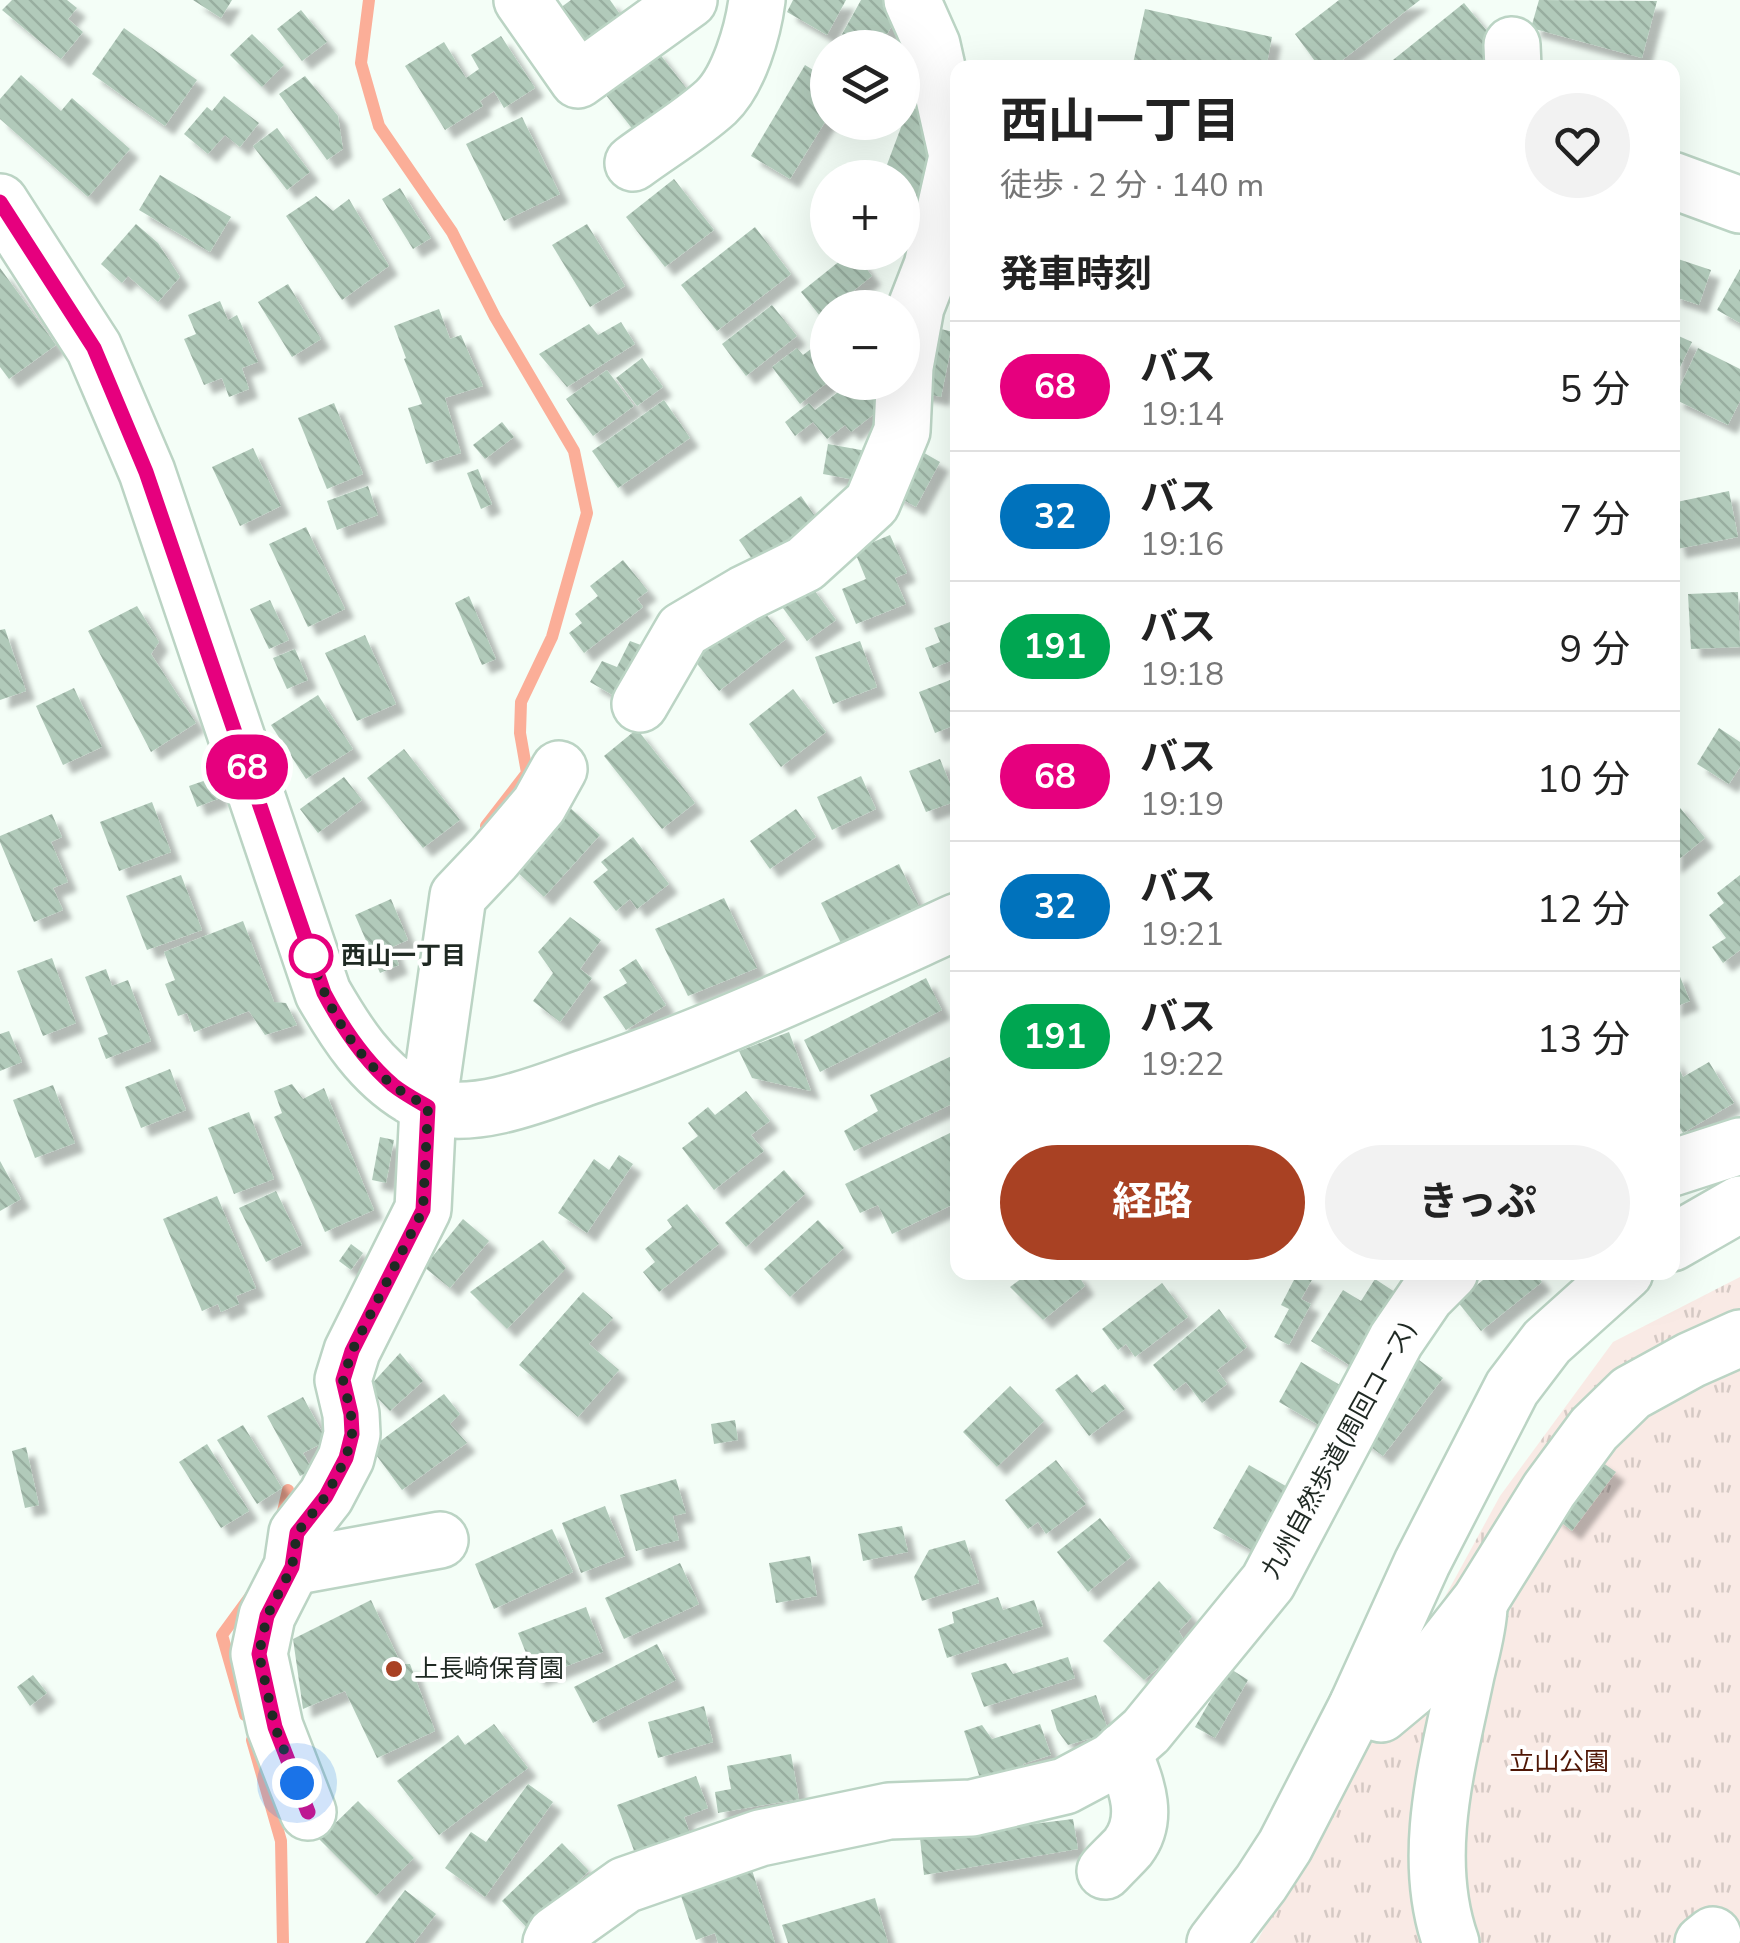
<!DOCTYPE html>
<html lang="ja">
<head>
<meta charset="utf-8">
<style>
  :root { --surface:#fff; --page:#f2f2f2; --text:#222; --muted:#767676; --line:#e0e0e0; --accent:#a94123 }
  body { margin:0; font-family:"Nunito Sans","Noto Sans JP",sans-serif; background:var(--page); color:var(--text); height:100vh; display:flex; flex-direction:column; font-size:38px; white-space:nowrap }
  * { box-sizing:border-box; margin:0 }
  p { font-size:32px; color:var(--muted) }
  .icon { flex:none; width:55px; height:55px; fill:none; stroke:currentColor; stroke-width:2; stroke-linecap:round; stroke-linejoin:round }
  .map { position:relative; flex:1; overflow:hidden }
  .side { position:absolute; left:950px; top:60px; width:730px; height:1220px; display:flex; flex-direction:column; background:var(--surface); border-radius:20px; box-shadow:0 10px 40px #0002 }
  .side>* { flex:none }
  .badge { padding:0 20px; border-radius:32px; font-size:35px; line-height:65px }
  .fabs { position:absolute; left:810px; top:30px; display:grid; gap:20px }
  .fabs a { display:grid; place-items:center; width:110px; height:110px; border-radius:50%; background:var(--surface); box-shadow:0 10px 40px #0002; font-size:50px }
  .you { position:absolute; width:50px; height:50px; margin:-25px; border:8px solid #fff; border-radius:50%; background:#1a73e8; box-shadow:0 0 0 15px #1a73e833 }
  .map>.badge { position:absolute; translate:-50% -50%; box-shadow:0 0 0 5px #fff }
  h2 { padding:0 50px; font-size:38px; line-height:90px }
  .round { display:grid; place-items:center; flex:none; width:105px; height:105px; border-radius:52px; background:var(--page) }
  .head { display:flex; align-items:center; justify-content:space-between; height:170px; padding:0 50px }
  h1 { font-size:48px; font-weight:700; line-height:75px }
  .cta { display:flex; gap:20px; margin-top:auto; padding:20px 50px }
  .cta a { flex:1; height:115px; border-radius:60px; background:var(--accent); color:#fff; font-size:40px; font-weight:700; line-height:115px; text-align:center }
  .cta a+a { background:var(--page); color:var(--text) }
  ul { padding:0; list-style:none }
  li { display:flex; align-items:center; gap:30px; height:130px; padding:0 50px; border-top:2px solid var(--line) }
  li div { flex:1 }
  li b { display:block; font-size:38px }
  li em { font-style:normal }
  li .badge { min-width:110px; font-weight:700; text-align:center }
  .map>svg:first-child { display:block }
</style>
</head>
<body>
<div class="map">
<svg width="1740" height="1943" viewBox="0 0 1740 1943">
  <defs>
    <pattern id="grass-tufts" width="24" height="20" patternUnits="userSpaceOnUse" patternTransform="scale(2.5)"><rect width="24" height="20" fill="#f9eae5"/><path d="M3 7l-1-3M5 7V3M7 7l1-3M15 17l-1-3M17 17v-4M19 17l1-3" fill="none" stroke="#d5c9c4"/></pattern>
    <pattern id="building-back-hatch" width="6" height="6" patternUnits="userSpaceOnUse" patternTransform="scale(2.5)"><rect width="6" height="6" fill="#b1caba"/><path d="M-1 5l2 2M0 0l6 6M5-1l2 2" fill="none" stroke="#98aea0"/></pattern>
    <filter id="shadow"><feDropShadow dx="9" dy="9" stdDeviation="2.5" flood-color="#0004"/></filter>
  </defs>
  <rect width="100%" height="100%" fill="#f4fef7"/>
  <!-- grass -->
  <path fill="url(#grass-tufts)" d="M1740,1277V1943H1256L1500,1496L1613,1342Z"/>
  <g fill="none" stroke-linecap="round" stroke-linejoin="round">
    <!-- stream -->
    <g stroke="#fbae98" stroke-width="12">
      <path d="M369,0L361,63L379,126L452,232L495,317L574,451L587,513L552,637L521,702L520,733L527,773L486,826"/>
      <path d="M281,1520L288,1490"/>
      <path d="M245,1715L222,1635L252,1594"/>
      <path d="M252,1740L281,1841L283,1943"/>
    </g>
  </g>
  <!-- building -->
  <g fill="url(#building-back-hatch)" filter="url(#shadow)">
    <path d="M12,0H67L77,8L68,19L83,32L61,59L2,10Z"/>
    <path d="M193,0H232L221,18Z"/>
    <path d="M571,0H610L624,20L587,46L560,8Z"/>
    <path d="M793,0H846L827,35L787,12Z"/>
    <path d="M861,0H889L885,8L898,16L884,39L899,48H841L836,45Z"/>
    <path d="M1339,0H1420L1332,68H1320L1295,34Z"/>
    <path d="M1539,0L1657,1L1642,58L1531,28Z"/>
    <path d="M1464,3L1501,48L1476,68H1383Z"/>
    <path d="M1145,9L1272,37L1266,68H1132Z"/>
    <path d="M301,10L327,42L302,61L277,29Z"/>
    <path d="M124,28L197,80L165,126L92,74Z"/>
    <path d="M252,34L284,65L262,87L230,55Z"/>
    <path d="M501,36L535,88L504,108L494,91L480,101L483,106L445,130L405,66L444,42L466,78L479,69L471,55Z"/>
    <path d="M655,48L687,89L634,131L602,90Z"/>
    <path d="M805,65L828,79V117L790,179L751,156Z"/>
    <path d="M21,75L61,111L72,98L130,149L88,197L0,119V99Z"/>
    <path d="M305,76L338,116L343,149L327,160L279,94Z"/>
    <path d="M224,96L259,123L240,147L225,135L208,154L184,134L207,107L212,111Z"/>
    <path d="M909,106L945,120L918,228L902,222V178H882Z"/>
    <path d="M522,117L560,194L504,221L466,144Z"/>
    <path d="M277,128L310,172L287,190L253,146Z"/>
    <path d="M160,175L231,217L210,252L139,210Z"/>
    <path d="M674,179L714,230L665,267L626,217Z"/>
    <path d="M400,188L431,238L413,249L382,199Z"/>
    <path d="M316,196L333,211L349,199L389,266L342,300L286,216Z"/>
    <path d="M136,224L158,243L180,277L158,302L128,276L122,283L101,264Z"/>
    <path d="M587,224L625,286L590,307L552,245Z"/>
    <path d="M755,227L791,274L717,331L681,285Z"/>
    <path d="M851,252H854L872,276L832,308H828V311L820,316L801,292Z"/>
    <path d="M1672,257L1711,270L1699,305L1672,296Z"/>
    <path d="M0,268L56,345L9,379L0,367Z"/>
    <path d="M1740,269V323L1717,310Z"/>
    <path d="M288,284L321,339L292,357L258,302Z"/>
    <path d="M220,301L228,320L237,315L258,362L242,368L249,389L229,397L222,378L204,385L184,339L196,334L188,315Z"/>
    <path d="M772,305L797,336L746,376L722,344Z"/>
    <path d="M439,309L450,339L461,335L483,386L445,398L461,453L426,464L408,408L422,404L404,359L406,358L394,326Z"/>
    <path d="M621,322L635,344L567,387L539,354L589,324L598,335Z"/>
    <path d="M932,327L958,333V349L951,348L941,397L918,392Z"/>
    <path d="M1672,333L1692,342L1672,384Z"/>
    <path d="M828,336V382L800,404L772,367L797,348L803,355Z"/>
    <path d="M1698,348L1740,369V401L1728,425L1674,399Z"/>
    <path d="M642,358L663,387L637,406L616,378Z"/>
    <path d="M607,370L634,406L593,436L566,399Z"/>
    <path d="M851,382H885L896,397L851,432L845,425L827,439L813,422L795,436L785,422L809,403L815,410Z"/>
    <path d="M664,400L690,438L618,488L592,451Z"/>
    <path d="M334,403L363,474L327,489L298,418Z"/>
    <path d="M502,422L514,437L485,459L473,445Z"/>
    <path d="M828,444L872,452L866,482L823,474Z"/>
    <path d="M912,446L940,462L916,507L888,491Z"/>
    <path d="M253,448L281,506L240,526L212,467Z"/>
    <path d="M478,469L492,504L481,509L467,473Z"/>
    <path d="M368,486L378,515L337,530L327,501Z"/>
    <path d="M1729,491L1738,537L1677,549L1672,528V503Z"/>
    <path d="M801,496L819,522L757,566L739,540Z"/>
    <path d="M306,527L345,609L308,627L269,544Z"/>
    <path d="M890,535L907,573L895,578L906,604L856,624L842,589L866,579L854,550Z"/>
    <path d="M623,560L648,591L637,599L643,607L584,653L569,633L582,623L575,614L598,596L590,586Z"/>
    <path d="M809,583L836,620L807,641L780,604Z"/>
    <path d="M1738,592L1740,647L1691,649L1688,594Z"/>
    <path d="M469,596L496,659L482,665L455,603Z"/>
    <path d="M270,600L289,640L269,649L250,609Z"/>
    <path d="M137,606L159,642L151,654L196,723L151,752L88,631Z"/>
    <path d="M761,608L786,639L719,691L694,660Z"/>
    <path d="M958,619V658L933,668L925,648L940,642L934,628Z"/>
    <path d="M5,629L26,691L0,700V630Z"/>
    <path d="M365,635L396,704L357,721L325,653Z"/>
    <path d="M630,641L657,651L628,704L590,682L602,661L617,667Z"/>
    <path d="M860,641L877,687L833,704L815,657Z"/>
    <path d="M295,649L308,680L287,689L273,658Z"/>
    <path d="M958,677V724L935,733L919,692Z"/>
    <path d="M74,688L102,747L63,765L36,706Z"/>
    <path d="M793,689L826,732L781,767L749,724Z"/>
    <path d="M318,695L353,749L306,779L271,725Z"/>
    <path d="M1719,728L1740,742V767L1729,784L1697,764Z"/>
    <path d="M637,729L695,803L662,829L604,756Z"/>
    <path d="M404,749L460,820L423,848L367,778Z"/>
    <path d="M940,759L957,801L926,812L909,771Z"/>
    <path d="M861,776L876,809L832,830L817,797Z"/>
    <path d="M344,777L362,800L318,833L300,809Z"/>
    <path d="M212,778L220,798L197,807L189,786Z"/>
    <path d="M152,802L171,852L119,871L100,822Z"/>
    <path d="M1676,803L1705,838L1672,865V805Z"/>
    <path d="M566,804L600,835L544,897L511,866Z"/>
    <path d="M796,809L816,837L770,869L750,841Z"/>
    <path d="M52,814L62,837L51,842L68,882L53,888L63,910L34,922L0,842V836Z"/>
    <path d="M633,837L669,884L637,909L630,899L616,911L593,882L608,870L601,862Z"/>
    <path d="M899,864L919,906L842,945L821,903Z"/>
    <path d="M181,875L202,930L147,950L126,896Z"/>
    <path d="M1740,875V950L1723,963L1712,947L1726,938L1709,915L1724,903L1717,893Z"/>
    <path d="M724,898L757,968L688,996L655,929Z"/>
    <path d="M391,899L408,940L392,947L399,965L380,973L355,915Z"/>
    <path d="M570,917L601,940L580,969L592,978L560,1022L533,1001L553,973L538,952Z"/>
    <path d="M243,921L274,1002L286,1003L297,1025L265,1035L249,1011L194,1032L187,1013L178,1016L165,984L175,980L164,952Z"/>
    <path d="M52,958L76,1023L43,1036L17,971Z"/>
    <path d="M636,959L666,1005L626,1030L603,997L627,983L619,970Z"/>
    <path d="M106,969L112,986L128,980L151,1041L106,1059L98,1038L108,1034L85,977Z"/>
    <path d="M1678,972L1690,1001L1672,1008V975Z"/>
    <path d="M926,978L942,1010L820,1072L804,1040Z"/>
    <path d="M9,1031L22,1062L0,1071V1034Z"/>
    <path d="M789,1032L811,1091L752,1078L739,1051Z"/>
    <path d="M958,1053V1101L854,1151L844,1131L878,1111L870,1095Z"/>
    <path d="M1672,1054L1683,1077L1709,1062L1734,1103L1683,1133L1675,1120L1672,1122Z"/>
    <path d="M170,1069L186,1110L141,1128L125,1087Z"/>
    <path d="M292,1084L303,1099L324,1088L374,1210L325,1232L274,1117L282,1113L274,1091Z"/>
    <path d="M53,1085L75,1143L35,1158L13,1100Z"/>
    <path d="M746,1091L770,1121L751,1135L764,1151L714,1190L682,1148L698,1136L688,1123L708,1107L715,1115Z"/>
    <path d="M249,1112L274,1179L234,1194L208,1128Z"/>
    <path d="M952,1132L958,1143V1202L892,1234L878,1205L860,1213L845,1184Z"/>
    <path d="M380,1137L394,1140L386,1183L372,1180Z"/>
    <path d="M619,1155L633,1164L587,1233L558,1213L594,1159L609,1170Z"/>
    <path d="M0,1161L21,1199L0,1211Z"/>
    <path d="M784,1170L805,1194L746,1247L725,1223Z"/>
    <path d="M276,1191L302,1245L266,1262L239,1208Z"/>
    <path d="M217,1196L256,1288L236,1296L239,1304L221,1312L218,1304L202,1311L163,1219Z"/>
    <path d="M687,1204L719,1244L659,1292L643,1272L655,1262L645,1249L672,1227L667,1220Z"/>
    <path d="M463,1219L489,1241L450,1288L424,1267Z"/>
    <path d="M818,1220L844,1248L790,1297L764,1269Z"/>
    <path d="M543,1240L566,1268L507,1329L470,1292Z"/>
    <path d="M351,1244L363,1253L351,1270L339,1261Z"/>
    <path d="M1030,1272H1076L1085,1286L1043,1320L1010,1287Z"/>
    <path d="M1298,1272L1313,1278L1301,1299L1311,1304L1289,1345L1274,1337L1289,1309L1281,1305Z"/>
    <path d="M1493,1272H1534L1542,1282L1481,1331L1457,1301Z"/>
    <path d="M1375,1279L1398,1294L1354,1368L1311,1341L1343,1290L1361,1301Z"/>
    <path d="M1162,1283L1188,1317L1135,1357L1126,1344L1118,1350L1102,1329Z"/>
    <path d="M583,1292L613,1318L589,1344L619,1370L578,1417L519,1365Z"/>
    <path d="M1219,1309L1247,1347L1217,1370L1227,1384L1202,1403L1186,1382L1174,1391L1153,1365Z"/>
    <path d="M400,1353L423,1381L390,1411L368,1388Z"/>
    <path d="M1419,1360L1443,1378L1383,1456L1359,1438Z"/>
    <path d="M1301,1362L1345,1388L1322,1427L1279,1402Z"/>
    <path d="M1077,1374L1092,1393L1105,1384L1125,1409L1089,1436L1055,1390Z"/>
    <path d="M1010,1386L1044,1421L997,1467L963,1432Z"/>
    <path d="M444,1394L460,1414L450,1424L467,1443L402,1490L371,1448Z"/>
    <path d="M303,1397L327,1441L303,1453L312,1470L300,1476L267,1416Z"/>
    <path d="M735,1420L738,1440L714,1444L711,1424Z"/>
    <path d="M243,1425L282,1488L257,1504L217,1440Z"/>
    <path d="M207,1444L249,1511L221,1528L179,1462Z"/>
    <path d="M26,1447L39,1505L25,1508L12,1451Z"/>
    <path d="M1596,1458L1616,1472L1572,1531L1553,1516Z"/>
    <path d="M1056,1460L1079,1490L1076,1492L1086,1504L1046,1534L1038,1522L1028,1529L1005,1500Z"/>
    <path d="M1249,1465L1291,1489L1255,1552L1213,1528Z"/>
    <path d="M676,1479L686,1513L673,1516L679,1540L636,1551L620,1495Z"/>
    <path d="M605,1506L625,1556L581,1573L562,1523Z"/>
    <path d="M1100,1518L1131,1557L1088,1592L1057,1552Z"/>
    <path d="M902,1526L908,1552L863,1561L858,1534Z"/>
    <path d="M552,1529L573,1572L494,1609L475,1564Z"/>
    <path d="M965,1540L979,1583L922,1601L914,1577L929,1550Z"/>
    <path d="M810,1556L817,1596L776,1603L769,1563Z"/>
    <path d="M680,1563L699,1604L624,1639L605,1598Z"/>
    <path d="M1159,1581L1192,1617L1179,1631L1186,1644L1144,1680L1103,1641Z"/>
    <path d="M998,1597L1003,1610L1034,1600L1043,1626L947,1658L938,1629L954,1623L952,1612Z"/>
    <path d="M371,1600L401,1664H410L435,1731L377,1758L345,1691L303,1709L293,1639Z"/>
    <path d="M586,1607L603,1652L536,1678L518,1633Z"/>
    <path d="M657,1644L676,1680L593,1723L574,1687Z"/>
    <path d="M1068,1657L1075,1678L984,1707L971,1673L1006,1663L1013,1674Z"/>
    <path d="M1229,1668L1248,1680L1215,1738L1195,1727Z"/>
    <path d="M33,1675L47,1693L30,1706L17,1687Z"/>
    <path d="M1096,1695L1109,1733L1068,1745L1057,1730L1051,1710Z"/>
    <path d="M704,1706L713,1742L658,1758L648,1722Z"/>
    <path d="M494,1724L528,1768L439,1835L397,1781L458,1735L465,1745Z"/>
    <path d="M1040,1724L1051,1755L1023,1764L1027,1775L1006,1781L1003,1771L980,1778L964,1731L982,1725L992,1739Z"/>
    <path d="M791,1754L799,1799L718,1813L715,1792L731,1789L727,1766Z"/>
    <path d="M696,1776L708,1808L684,1817L691,1836L636,1856L617,1805Z"/>
    <path d="M528,1784L553,1802L485,1897L445,1868L471,1832L486,1842Z"/>
    <path d="M358,1801L414,1858L376,1896L319,1839Z"/>
    <path d="M1073,1819L1078,1849L924,1875L920,1838Z"/>
    <path d="M562,1843L589,1871L528,1929L502,1901Z"/>
    <path d="M752,1870L775,1943H718L715,1933L696,1940L680,1893Z"/>
    <path d="M405,1890L436,1914L414,1943H365Z"/>
    <path d="M875,1898L888,1943H788L782,1925Z"/>
  </g>
  <g fill="none" stroke-linecap="round" stroke-linejoin="round">
    <!-- minor casing -->
    <g stroke="#bbd4c4" stroke-width="60">
      <g id="minor">
        <path d="M522,0L578,80L689,0"/>
        <path d="M1512,45L1513,68"/>
        <path d="M633,163C660,143 692,124 716,102C739,80 753,31 757,0"/>
        <path d="M1672,180L1740,205"/>
        <path d="M0,202L94,348L147,472L323,993C346,1033 371,1072 411,1096C417,1100 424,1105 431,1107C481,1120 546,1091 593,1075C718,1032 837,976 958,921"/>
        <path d="M640,704L683,630L744,594L805,564L872,503L902,431L905,367L916,307L932,266L957,156L932,45L912,0"/>
        <path d="M1672,1168L1740,1146"/>
        <path d="M1672,1243L1740,1204"/>
        <path d="M292,1567L440,1540"/>
        <path d="M1357,1706L1381,1714L1411,1689L1480,1601L1549,1490L1594,1429L1631,1393L1691,1360L1740,1338"/>
        <path d="M308,1812L275,1727L259,1654L267,1616L292,1567L297,1533L326,1496L346,1458L352,1434L351,1414L343,1380L352,1351L423,1209L428,1107L458,896L494,858L539,805L559,769"/>
        <path d="M1105,1871C1112,1863 1121,1855 1128,1847C1151,1817 1135,1782 1123,1751"/>
        <path d="M551,1943L555,1935L625,1885L760,1838L889,1811L972,1808L1065,1786L1112,1761L1146,1731L1268,1582L1396,1340L1426,1296L1450,1272"/>
        <path d="M1215,1943L1261,1883L1285,1846L1357,1706L1422,1563L1512,1388L1547,1342L1625,1272"/>
        <path d="M1451,1943C1420,1856 1448,1762 1466,1675C1471,1653 1478,1630 1479,1607"/>
        <path d="M1703,1943L1713,1935"/>
      </g>
    </g>
    <!-- minor -->
    <use href="#minor" stroke="#fff" stroke-width="55"/>
  </g>
  <g fill="none" stroke-linecap="round" stroke-linejoin="round">
    <!-- line casing -->
    <g stroke="#fff" stroke-width="22">
      <path id="line" d="M0,202L94,348L146,472L324,993C342,1027 363,1059 393,1085C403,1093 416,1100 428,1107L423,1210L352,1351L343,1380L351,1414L352,1434L346,1458L326,1496L297,1533L292,1567L267,1616L259,1654L275,1727L308,1812"/>
    </g>
    <!-- line -->
    <use href="#line" stroke="#e6007e" stroke-width="15"/>
    <!-- walk -->
    <path stroke="#1f2923" stroke-width="10" stroke-dasharray="0 18" d="M297,1783L275,1727L259,1654L267,1616L292,1567L297,1533L326,1496L346,1458L352,1434L351,1414L343,1380L352,1351L423,1210L428,1107C417,1100 404,1094 394,1086C353,1054 326,1005 311,956"/>
  </g>
  <!-- markers -->
  <circle fill="#fff" stroke="#e6007e" stroke-width="5" cx="311" cy="956" r="20"/>
  <circle fill="#a94123" stroke="#fff" stroke-width="4" cx="394" cy="1669" r="10"/>
  <g text-anchor="middle" dominant-baseline="central" stroke-width="8" stroke-linejoin="round" paint-order="stroke">
    <!-- stop labels -->
    <g font-size="25" font-weight="bold" fill="#1f2923" stroke="#fff" text-anchor="start">
      <text x="341" y="956">西山一丁目</text>
    </g>
    <!-- street labels -->
    <g font-size="25" fill="#1f2923" stroke="#fff">
      <text transform="translate(1339 1450) rotate(-61)">九州自然歩道(周回コース)</text>
    </g>
    <!-- poi labels -->
    <g font-size="25" fill="#1f2923" stroke="#fff" text-anchor="start">
      <text x="414" y="1669">上長崎保育園</text>
    </g>
    <!-- park labels -->
    <g font-size="25" fill="#4f1605" stroke="#fff">
      <text x="1559" y="1762">立山公園</text>
    </g>
  </g>
</svg>
<div class="fabs">
<a><svg class="icon" aria-label="layers" viewBox="0 0 24 24"><path d="M12 4l9 5-9 5-9-5zM3 14l9 5 9-5"/></svg></a>
<a>+</a>
<a>−</a>
</div>
<div class="you" style="left:297px;top:1783px"></div>
<b class="badge" style="left:247px;top:767px;background:#e6007e;color:#fff">68</b>
<section class="side">
<div class="head"><div><h1>西山一丁目</h1><p>徒歩 · 2 分 · 140 m</p></div><a class="round"><svg class="icon" aria-label="heart" viewBox="0 0 24 24"><path d="M12 20l-8-8c-3-5 5-10 8-4 3-6 11-1 8 4z"/></svg></a></div>
<h2>発車時刻</h2>
<ul>
<li><span class="badge" style="background:#e6007e;color:#fff">68</span><div><b>バス</b><p>19:14</p></div><em>5 分</em></li>
<li><span class="badge" style="background:#0072bc;color:#fff">32</span><div><b>バス</b><p>19:16</p></div><em>7 分</em></li>
<li><span class="badge" style="background:#00a651;color:#fff">191</span><div><b>バス</b><p>19:18</p></div><em>9 分</em></li>
<li><span class="badge" style="background:#e6007e;color:#fff">68</span><div><b>バス</b><p>19:19</p></div><em>10 分</em></li>
<li><span class="badge" style="background:#0072bc;color:#fff">32</span><div><b>バス</b><p>19:21</p></div><em>12 分</em></li>
<li><span class="badge" style="background:#00a651;color:#fff">191</span><div><b>バス</b><p>19:22</p></div><em>13 分</em></li>
</ul>
<div class="cta"><a>経路</a><a>きっぷ</a></div>
</section>
</div>
</body>
</html>
